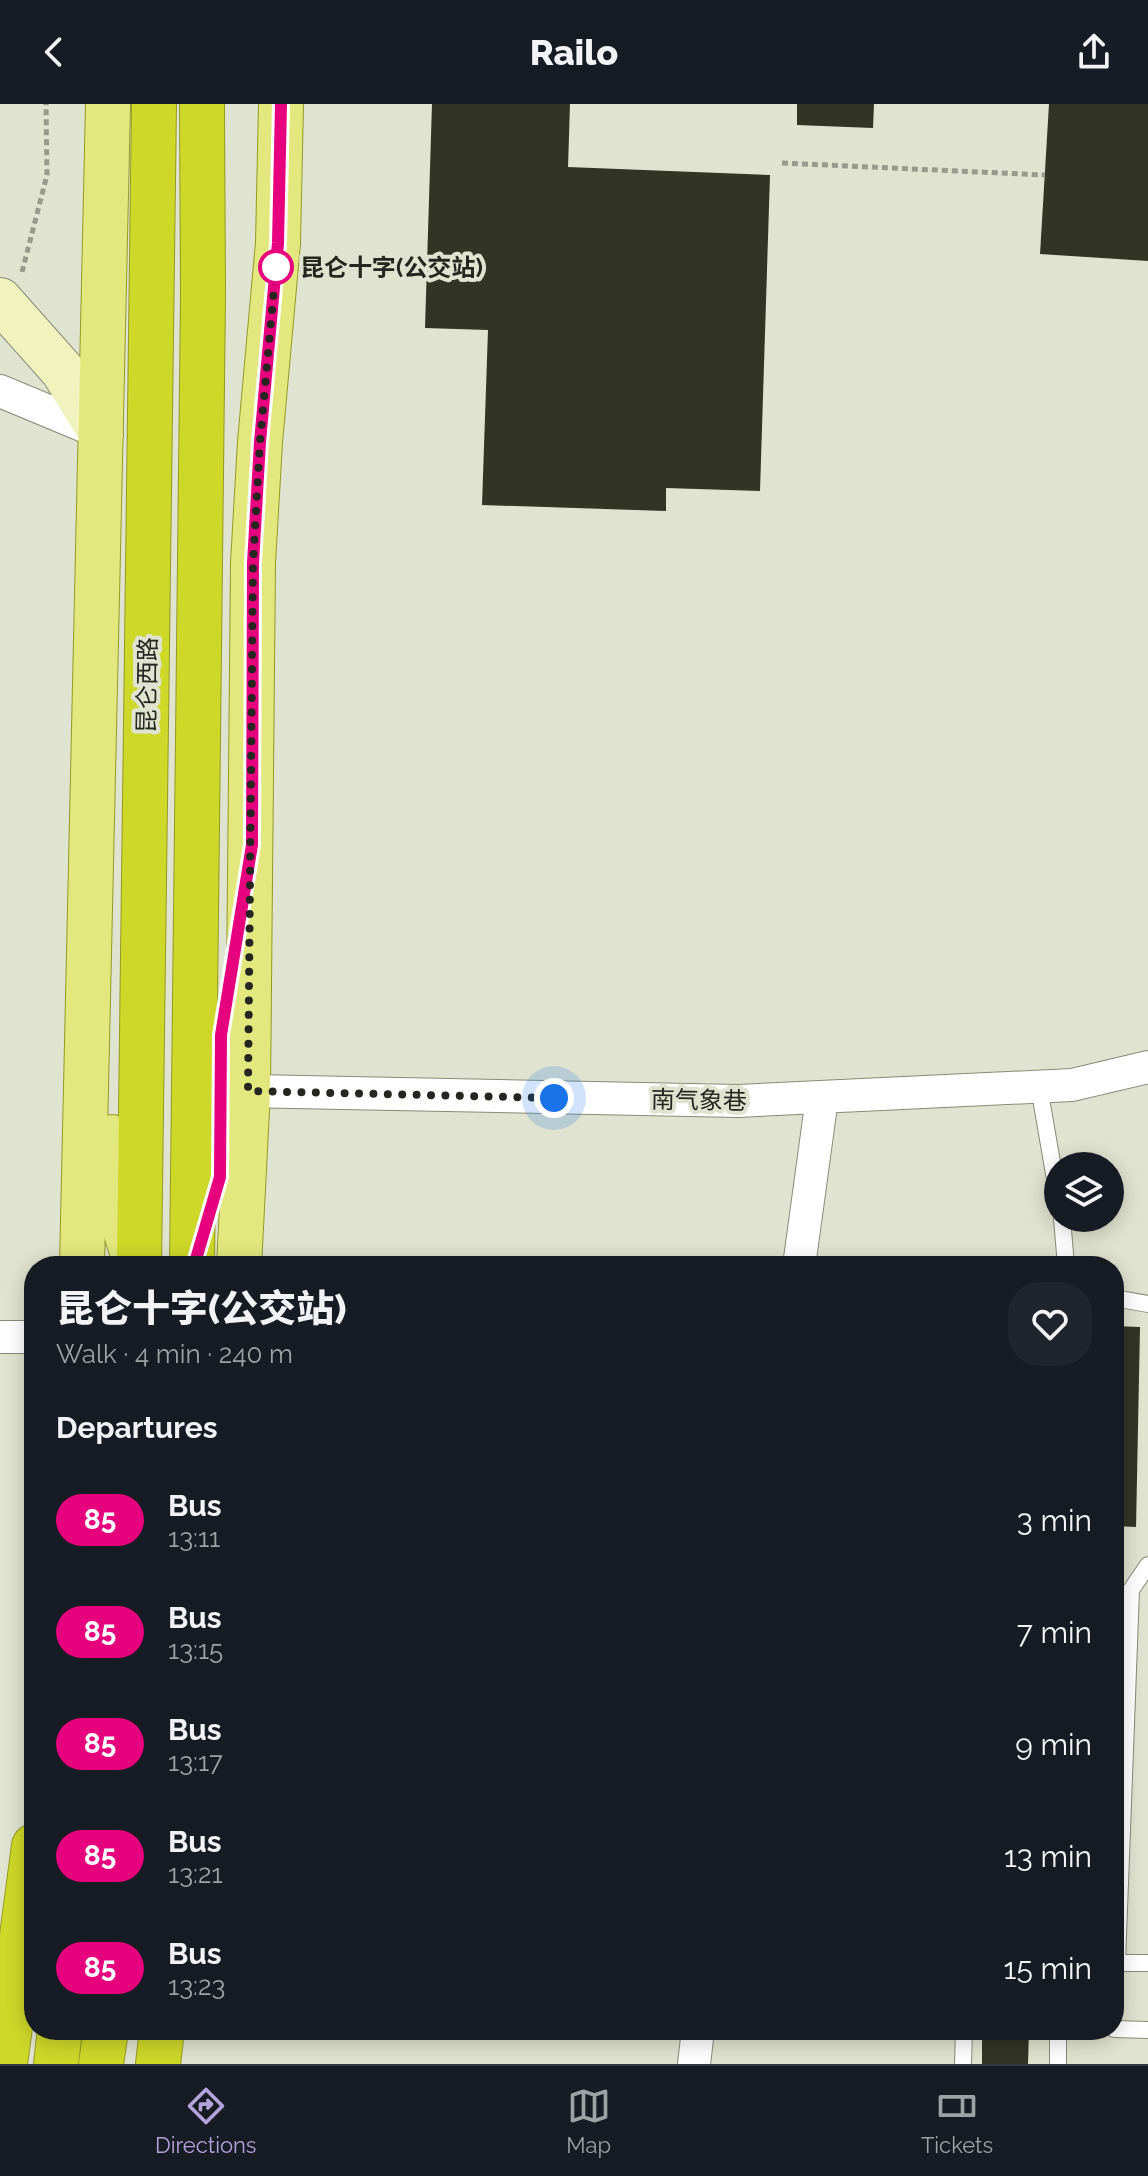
<!DOCTYPE html>
<html lang="en">
<head>
<meta charset="utf-8">
<style>
  :root { --surface:#171b24; --page:#20242c; --text:#f1f3f6; --muted:#9ea1a6; --line:#363941; --accent:#b3a3db }
  body { margin:0; font-family:Raleway,"Noto Sans SC",sans-serif; background:var(--page); color:var(--text); height:100vh; display:flex; flex-direction:column; font-size:30px; white-space:nowrap }
  * { box-sizing:border-box; margin:0 }
  p { font-size:26px; color:var(--muted) }
  .icon { flex:none; width:44px; height:44px; fill:none; stroke:currentColor; stroke-width:2; stroke-linecap:round; stroke-linejoin:round }
  .map { position:relative; flex:1; overflow:hidden }
  .details { position:absolute; left:24px; top:1152px; width:1100px; height:784px; display:flex; flex-direction:column; background:var(--surface); border-radius:32px; box-shadow:0 4px 20px #0003 }
  .details>* { flex:none }
  .badge { padding:0 16px; border-radius:26px; font-size:28px; line-height:52px }
  .tools { position:absolute; left:1044px; top:1048px; display:grid; gap:16px }
  .tools a { display:grid; place-items:center; width:80px; height:80px; border-radius:50%; background:var(--surface); box-shadow:0 4px 20px #0003; font-size:40px }
  .you { position:absolute; width:40px; height:40px; margin:-20px; border:6px solid #fff; border-radius:50%; background:#1a73e8; box-shadow:0 0 0 12px #1a73e833 }
  .map>.badge { position:absolute; translate:-50% -50%; box-shadow:0 0 0 4px #fff }
  h2 { padding:0 32px; font-size:30px; line-height:72px }
  .round { display:grid; place-items:center; flex:none; width:84px; height:84px; border-radius:32px; background:var(--page) }
  .summary { display:flex; align-items:center; justify-content:space-between; height:136px; padding:0 32px }
  h1 { font-size:38px; font-weight:800; line-height:60px }
  ul { padding:0; list-style:none }
  li { display:flex; align-items:center; gap:24px; height:112px; padding:0 32px }
  li div { flex:1 }
  li b { display:block; font-size:30px }
  li em { font-style:normal }
  li .badge { min-width:88px; font-weight:700; text-align:center }
  header { display:flex; justify-content:space-between; align-items:center; height:104px; padding:0 32px; background:var(--surface); font-size:36px; font-weight:800 }
  .tab-bar { display:flex; justify-content:space-around; align-items:center; height:112px; border-top:2px solid var(--line); background:var(--surface); font-size:22px; color:var(--muted) }
  .tab-bar a { display:grid; justify-items:center; gap:4px }
  .tab-bar .selected { color:var(--accent) }
  .map>svg:first-child { display:block }
</style>
</head>
<body>
<header><svg class="icon" aria-label="back" viewBox="0 0 24 24"><path d="M15 5l-7 7 7 7"/></svg>Railo<svg class="icon" aria-label="share" viewBox="0 0 24 24"><path d="M12 15V3M7 8l5-5 5 5M5 13v7h14v-7"/></svg></header>
<div class="map">
<svg width="1148" height="1960" viewBox="0 0 1148 1960">
  <rect width="100%" height="100%" fill="#e0e3cf"/>
  <!-- building -->
  <g fill="#323424">
    <path d="M432,0H570L568,63L770,71L760,387L666,384V407L482,401L488,226L425,224Z"/>
    <path d="M797,0H874L873,24L797,21Z"/>
    <path d="M1049,0H1148V157L1040,150Z"/>
    <path d="M1114,1222L1140,1223L1136,1423L1114,1422Z"/>
    <path d="M982,1926H1029L1028,1960H982Z"/>
  </g>
  <g fill="none" stroke-linecap="round" stroke-linejoin="round">
    <!-- lane casing -->
    <g stroke="#888b78" stroke-width="18">
      <g id="lane">
        <path d="M1039,983L1058,1093"/>
        <path d="M1062,1114L1066,1162"/>
        <path d="M1114,1194L1148,1200"/>
        <path d="M1148,1461L1131,1486L1117,1859H1148"/>
        <path d="M1114,1925L1148,1926"/>
        <path d="M963,1960L964,1926"/>
        <path d="M1058,1960V1926"/>
      </g>
    </g>
    <!-- street casing -->
    <g stroke="#888b78" stroke-width="34">
      <g id="street">
        <path d="M0,287L101,329"/>
        <path d="M248,987L738,997L1072,981L1148,963"/>
        <path d="M799,1162L822,994"/>
        <path d="M0,1233H34"/>
        <path d="M694,1960L698,1926"/>
      </g>
    </g>
    <!-- secondary casing -->
    <g stroke="#888b78" stroke-width="46">
      <path id="secondary" d="M0,196L63,267L101,329"/>
    </g>
    <!-- primary casing -->
    <g stroke="#939a25" stroke-width="46">
      <g id="primary">
        <path d="M112,1033V1085L136,1160"/>
        <path d="M82,1162L108,0"/>
        <path d="M239,1162L248,987L253,459L260,338L278,139L281,0"/>
      </g>
    </g>
    <!-- highway casing -->
    <g stroke="#939a25" stroke-width="46">
      <g id="highway">
        <path d="M139,1162L154,0"/>
        <path d="M192,1162L203,192L202,0"/>
        <path d="M5,1960L34,1742"/>
        <path d="M56,1960L60,1926"/>
        <path d="M101,1960L106,1926"/>
        <path d="M158,1960L162,1926"/>
      </g>
    </g>
    <!-- path -->
    <g stroke="#989a8b" stroke-width="5" stroke-dasharray="6 4" stroke-linecap="butt">
      <path d="M782,59L1045,71"/>
      <path d="M22,168L47,71L46,0"/>
    </g>
    <!-- lane -->
    <use href="#lane" stroke="#fff" stroke-width="16"/>
    <!-- street -->
    <use href="#street" stroke="#fff" stroke-width="32"/>
    <!-- secondary -->
    <use href="#secondary" stroke="#f0f3be" stroke-width="44"/>
    <!-- primary -->
    <use href="#primary" stroke="#e2e87e" stroke-width="44"/>
    <!-- highway -->
    <use href="#highway" stroke="#ced828" stroke-width="44"/>
  </g>
  <g fill="none" stroke-linecap="round" stroke-linejoin="round">
    <!-- line casing -->
    <g stroke="#fff" stroke-width="18">
      <path id="line" d="M194,1162L220,1073L221,931L252,741L253,459L260,338L278,139L281,0"/>
    </g>
    <!-- line -->
    <use href="#line" stroke="#e6007e" stroke-width="12"/>
    <!-- walk -->
    <path stroke="#25261f" stroke-width="8" stroke-dasharray="0 14.4" d="M276,163L260,338L253,459L248,987L554,994"/>
  </g>
  <!-- markers -->
  <circle fill="#fff" stroke="#e6007e" stroke-width="4" cx="276" cy="163" r="16"/>
  <g text-anchor="middle" dominant-baseline="central" stroke-width="8" stroke-linejoin="round" paint-order="stroke">
    <!-- stop labels -->
    <g font-size="24" font-weight="bold" fill="#25261f" stroke="#e0e3cf" text-anchor="start">
      <text x="300" y="163">昆仑十字(公交站)</text>
    </g>
    <!-- street labels -->
    <g font-size="24" fill="#25261f" stroke="#e0e3cf">
      <text transform="translate(147 581) rotate(-89)">昆仑西路</text>
      <text transform="translate(699 996) rotate(1)">南气象巷</text>
    </g>
  </g>
</svg>
<div class="tools">
<a><svg class="icon" aria-label="layers" viewBox="0 0 24 24"><path d="M12 4l9 5-9 5-9-5zM3 14l9 5 9-5"/></svg></a>
</div>
<div class="you" style="left:554px;top:994px"></div>
<section class="details">
<div class="summary"><div><h1>昆仑十字(公交站)</h1><p>Walk · 4 min · 240 m</p></div><a class="round"><svg class="icon" aria-label="heart" viewBox="0 0 24 24"><path d="M12 20l-8-8c-3-5 5-10 8-4 3-6 11-1 8 4z"/></svg></a></div>
<h2>Departures</h2>
<ul>
<li><span class="badge" style="background:#e6007e;color:#fff">85</span><div><b>Bus</b><p>13:11</p></div><em>3 min</em></li>
<li><span class="badge" style="background:#e6007e;color:#fff">85</span><div><b>Bus</b><p>13:15</p></div><em>7 min</em></li>
<li><span class="badge" style="background:#e6007e;color:#fff">85</span><div><b>Bus</b><p>13:17</p></div><em>9 min</em></li>
<li><span class="badge" style="background:#e6007e;color:#fff">85</span><div><b>Bus</b><p>13:21</p></div><em>13 min</em></li>
<li><span class="badge" style="background:#e6007e;color:#fff">85</span><div><b>Bus</b><p>13:23</p></div><em>15 min</em></li>
</ul>
</section>
</div>
<nav class="tab-bar">
<a class="selected"><svg class="icon" aria-label="directions" viewBox="0 0 24 24"><path d="M12 3l9 9-9 9-9-9zM9 14v-3h6M13 9l2 2-2 2"/></svg>Directions</a>
<a><svg class="icon" aria-label="map" viewBox="0 0 24 24"><path d="M3 6l6-2 6 2 6-2v14l-6 2-6-2-6 2zM9 4v14M15 6v14"/></svg>Map</a>
<a><svg class="icon" aria-label="tickets" viewBox="0 0 24 24"><path d="M3 7h18v10H3zM15 7v10"/></svg>Tickets</a>
</nav>
</body>
</html>
